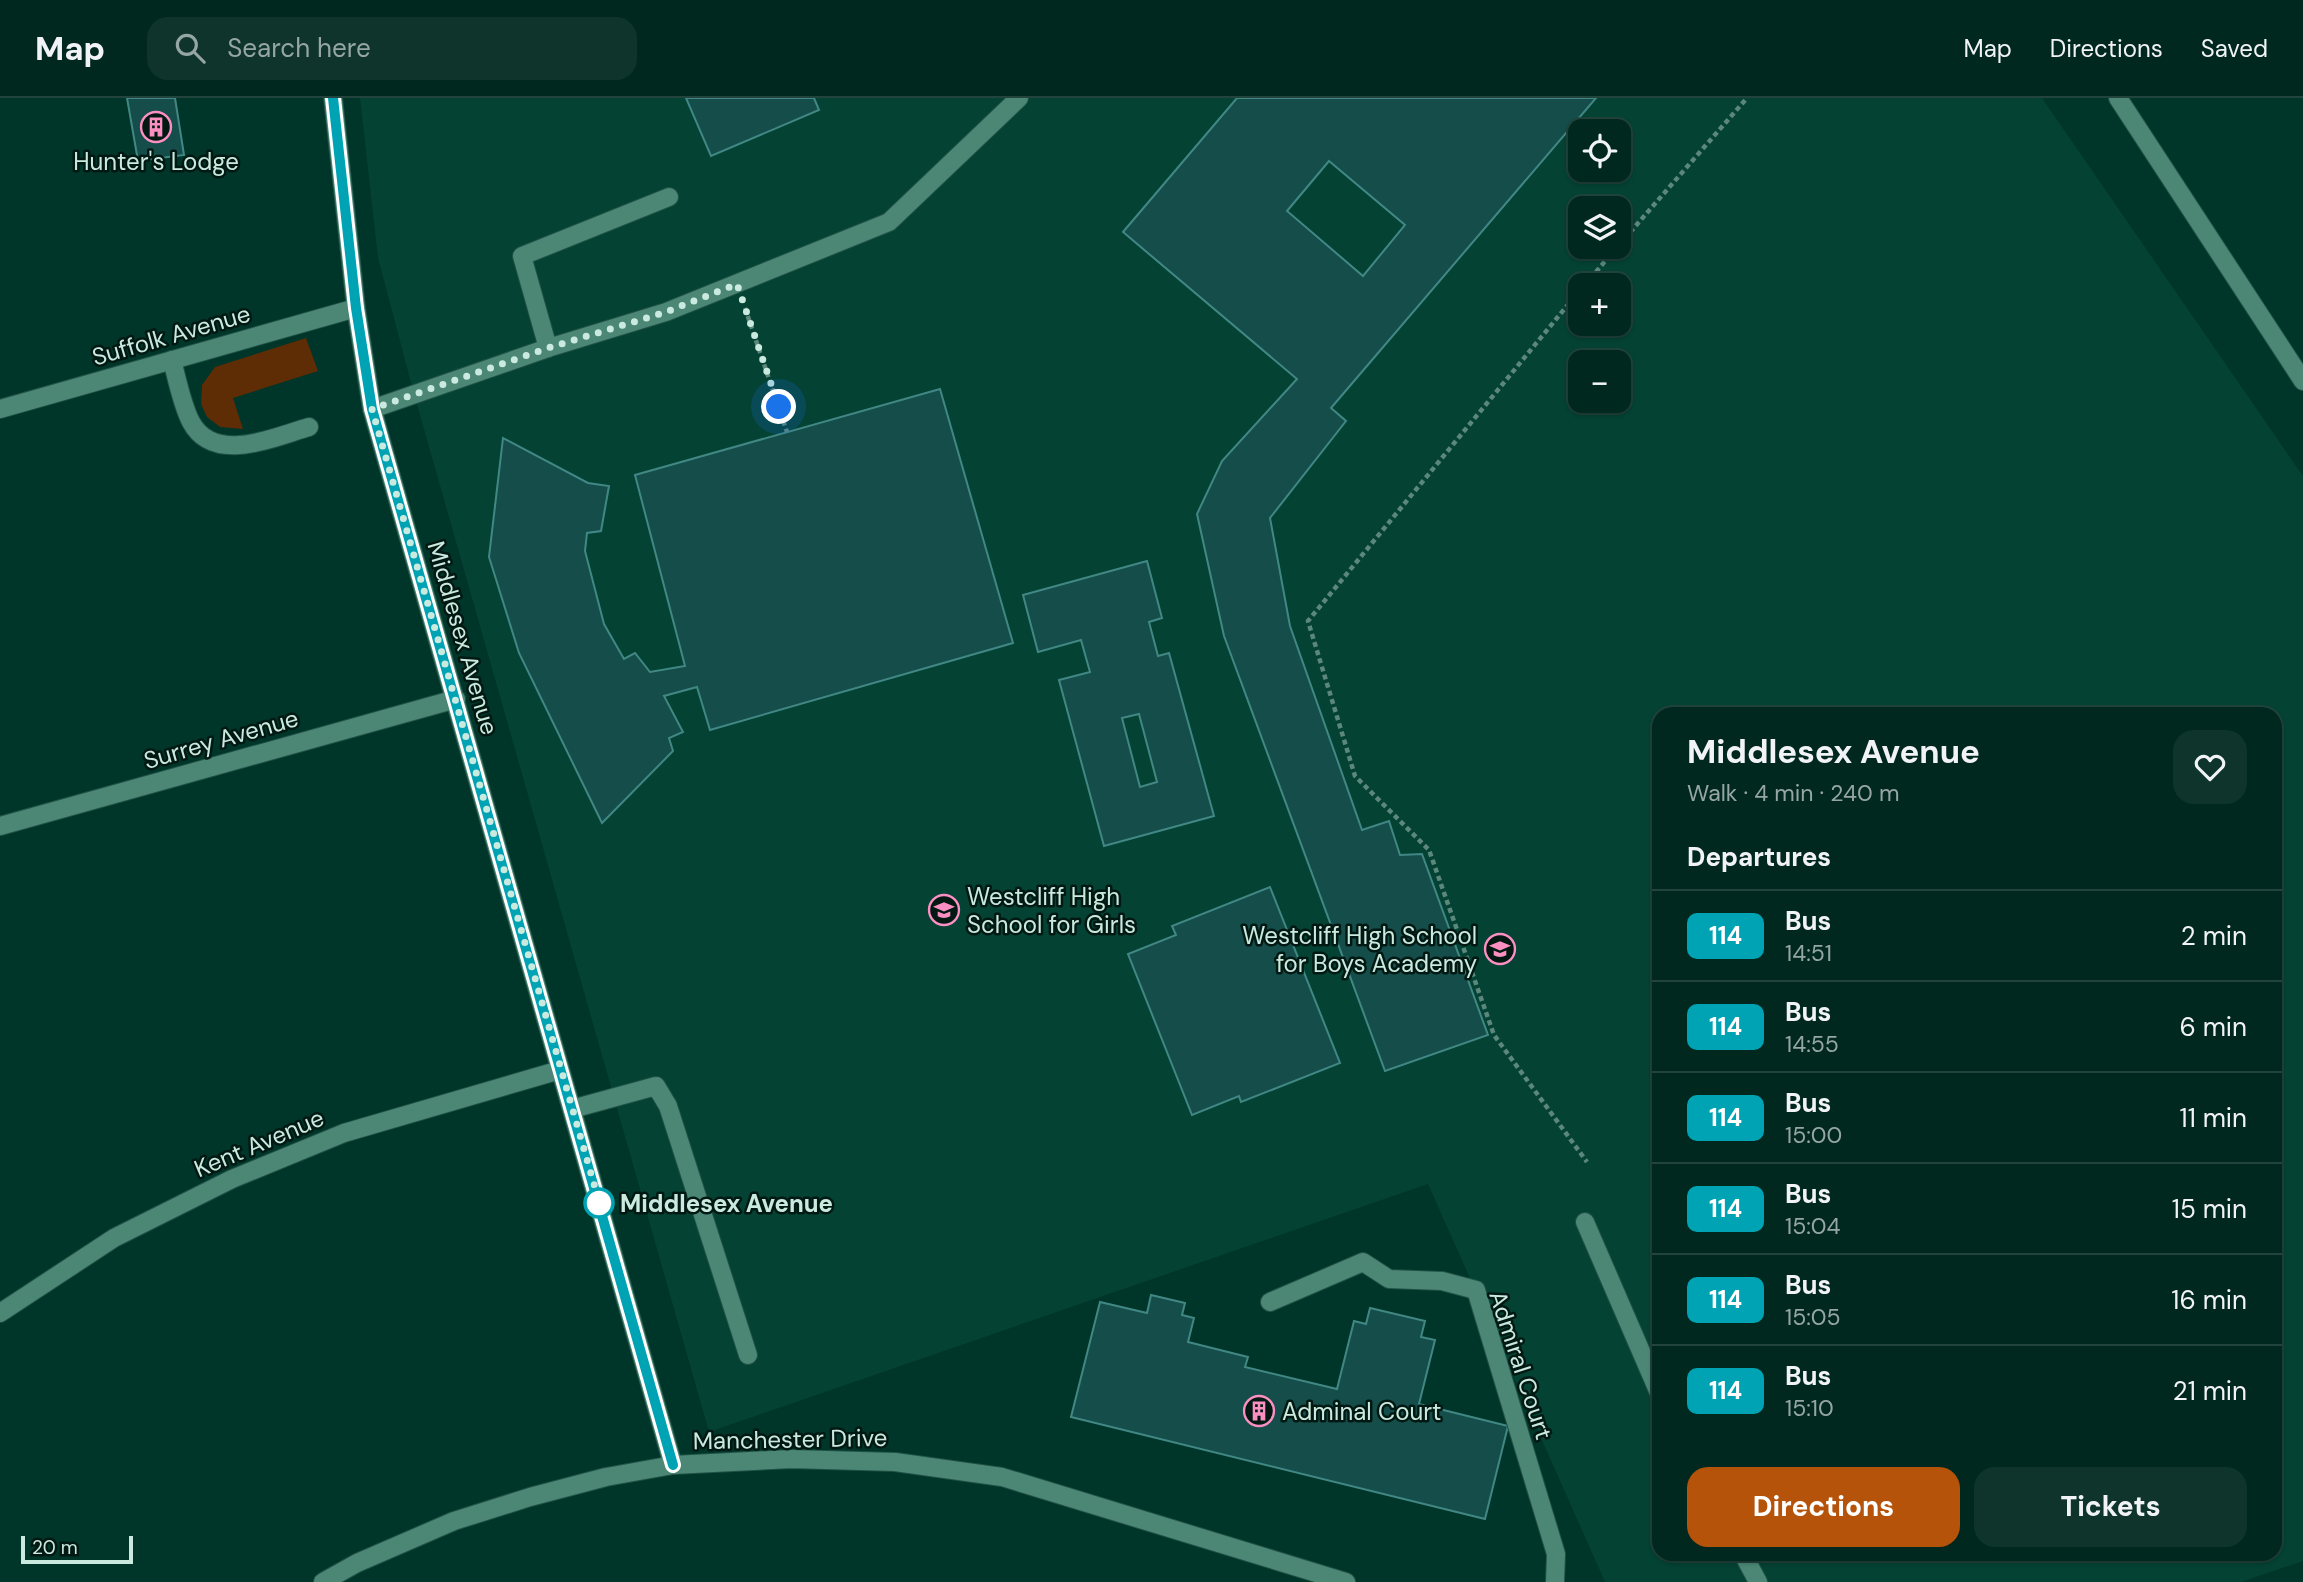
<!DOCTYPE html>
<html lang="en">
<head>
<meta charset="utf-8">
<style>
  :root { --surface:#00281f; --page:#0e342c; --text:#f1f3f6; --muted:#95a6a4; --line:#22443d; --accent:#b45309 }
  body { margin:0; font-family:"DM Sans",sans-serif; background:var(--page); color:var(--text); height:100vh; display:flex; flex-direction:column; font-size:26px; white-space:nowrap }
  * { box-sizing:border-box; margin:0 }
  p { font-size:23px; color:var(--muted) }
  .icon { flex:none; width:38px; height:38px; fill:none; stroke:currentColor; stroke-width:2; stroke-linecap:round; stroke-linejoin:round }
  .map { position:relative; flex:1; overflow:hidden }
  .details { position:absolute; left:1652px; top:609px; width:630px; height:854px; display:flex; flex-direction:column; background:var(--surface); border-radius:21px; box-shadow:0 2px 5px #0004,0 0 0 2px var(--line) }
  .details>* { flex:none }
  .badge { padding:0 14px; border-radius:10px; font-size:24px; line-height:46px }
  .fabs { position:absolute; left:1568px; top:21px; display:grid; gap:14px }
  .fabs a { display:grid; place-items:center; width:63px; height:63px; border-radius:14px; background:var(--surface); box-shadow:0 2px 5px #0004,0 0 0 2px var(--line); font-size:35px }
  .scale { position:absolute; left:21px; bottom:18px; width:112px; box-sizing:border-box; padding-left:7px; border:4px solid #cbeadf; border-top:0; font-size:19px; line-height:24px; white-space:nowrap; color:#cbeadf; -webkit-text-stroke:5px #011912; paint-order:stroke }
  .you { position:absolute; width:35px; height:35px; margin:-18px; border:5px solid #fff; border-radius:50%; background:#1a73e8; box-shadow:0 0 0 10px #1a73e833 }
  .map>.badge { position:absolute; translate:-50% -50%; box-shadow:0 0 0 4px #fff }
  h2 { padding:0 35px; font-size:26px; line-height:63px }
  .round { display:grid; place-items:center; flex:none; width:74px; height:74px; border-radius:21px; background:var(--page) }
  .headline { display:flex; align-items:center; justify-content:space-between; height:119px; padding:0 35px }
  h1 { font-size:33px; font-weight:700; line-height:52px }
  .button { display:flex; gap:14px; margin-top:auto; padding:14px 35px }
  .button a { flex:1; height:80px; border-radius:21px; background:var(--accent); color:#fff; font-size:28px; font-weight:700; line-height:80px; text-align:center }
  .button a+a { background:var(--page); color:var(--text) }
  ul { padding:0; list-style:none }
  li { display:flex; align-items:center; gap:21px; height:91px; padding:0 35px; border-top:2px solid var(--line) }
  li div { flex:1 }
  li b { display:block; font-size:26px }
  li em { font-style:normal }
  li .badge { min-width:77px; font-weight:700; text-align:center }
  header { display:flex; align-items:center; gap:42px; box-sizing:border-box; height:98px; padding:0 35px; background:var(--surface); border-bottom:2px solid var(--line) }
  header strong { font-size:33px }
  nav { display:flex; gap:38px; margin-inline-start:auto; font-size:24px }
  .search { width:490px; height:63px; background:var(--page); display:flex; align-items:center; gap:18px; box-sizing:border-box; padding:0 24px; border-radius:21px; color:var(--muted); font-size:26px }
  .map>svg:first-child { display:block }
</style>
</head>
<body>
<header>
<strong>Map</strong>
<div class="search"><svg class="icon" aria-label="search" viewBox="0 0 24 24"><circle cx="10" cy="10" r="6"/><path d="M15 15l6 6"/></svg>Search here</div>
<nav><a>Map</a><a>Directions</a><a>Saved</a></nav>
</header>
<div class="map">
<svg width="2303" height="1484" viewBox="0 0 2303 1484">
  <rect width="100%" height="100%" fill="#003529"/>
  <!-- built -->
  <path fill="#044234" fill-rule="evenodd" d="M360,0H2042L2303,378V1463L2241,1484H1605L1428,1086L709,1334L414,296L378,160ZM1580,33H1619V72H1580ZM1580,110H1619V149H1580ZM1580,187H1619V226H1580ZM1580,264H1619V303H1580ZM1659,616H2275V1456H1659Z"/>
  <!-- green -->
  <path fill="#5e2c05" d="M306,240L318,273L233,300L243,331L220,329L207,319L201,306L202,287L215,269Z"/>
  <!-- building -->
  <g fill="#154d4b" stroke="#418885" stroke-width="2" fill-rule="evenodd">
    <path d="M127,0H175L184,57L138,63Z"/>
    <path d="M686,0H814L819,12L711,58Z"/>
    <path d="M1237,0H1596L1331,310L1346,323L1270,420L1290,528L1362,732L1389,723L1400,757L1422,756L1488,937L1385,973L1224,538L1197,416L1222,363L1297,281L1123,134ZM1329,63L1405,127L1363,178L1287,113Z"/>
    <path d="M940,291L1013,545L710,632L697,589L664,598L683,634L669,640L673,653L602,725L519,555L489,459L503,340L588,385L609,388L601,433L587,435L585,453L604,526L624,561L635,555L650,574L685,568L635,377Z"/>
    <path d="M1147,463L1162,520L1149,524L1158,558L1169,555L1214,718L1104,748L1059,582L1090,574L1081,542L1038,554L1023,497ZM1139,616L1157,684L1140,689L1122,620Z"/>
    <path d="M1270,789L1340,965L1241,1004L1239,998L1192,1017L1128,856L1176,837L1172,828Z"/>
    <path d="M1151,1197L1185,1205L1182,1217L1194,1220L1188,1244L1248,1259L1245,1269L1337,1291L1354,1223L1366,1226L1370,1210L1425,1223L1421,1239L1435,1242L1419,1306L1508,1328L1485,1421L1071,1319L1100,1204L1147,1215Z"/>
  </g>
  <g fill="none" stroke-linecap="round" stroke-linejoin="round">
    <!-- minor casing -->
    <g stroke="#205246" stroke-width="20">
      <g id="minor">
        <path d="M333,0L356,210L372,311L673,1367"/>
        <path d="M2118,0L2303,283"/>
        <path d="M548,250L522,158L669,99"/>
        <path d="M172,262C177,281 182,307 191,324C214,367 274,339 309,329"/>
        <path d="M0,311L356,210"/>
        <path d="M372,311L548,250L666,214L889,124L1019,0"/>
        <path d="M0,728L456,601"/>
        <path d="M572,1011L656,988L668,1008L748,1257"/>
        <path d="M1585,1124L1659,1295"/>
        <path d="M1270,1204L1363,1164L1389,1181L1442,1183L1476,1192L1556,1456L1555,1484"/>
        <path d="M0,1215L114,1140L232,1081L344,1035L560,972"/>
        <path d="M1743,1456L1758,1484"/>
        <path d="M323,1484L357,1465L454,1423L530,1399L606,1379L673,1367L791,1361L895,1364L1002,1379L1346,1484"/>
      </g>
    </g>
    <!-- path -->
    <g stroke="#5c877c" stroke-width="4.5" stroke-dasharray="5 3.5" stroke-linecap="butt">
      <path d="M1619,147L1747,0"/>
      <path d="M1585,187L1617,149"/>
      <path d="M1580,192L1308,523L1355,678L1429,752L1494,937L1587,1064"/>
      <path d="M745,210L787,334"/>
    </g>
    <!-- minor -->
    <use href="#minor" stroke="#4c8775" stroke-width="18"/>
  </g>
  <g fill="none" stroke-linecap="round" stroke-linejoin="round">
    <!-- line casing -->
    <g stroke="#fff" stroke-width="16">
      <path id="line" d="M333,0L356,210L372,311L673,1367"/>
    </g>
    <!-- line -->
    <use href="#line" stroke="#00a3b4" stroke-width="10"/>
    <!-- walk -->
    <path stroke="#cbeadf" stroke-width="7" stroke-dasharray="0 12.6" d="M599,1105L602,1114L372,311L548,250L666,214L737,186L779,309"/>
  </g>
  <!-- icons -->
  <defs>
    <g id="building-ring" transform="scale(1.575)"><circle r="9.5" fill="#011912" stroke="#fc8fc1" stroke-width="1.5"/><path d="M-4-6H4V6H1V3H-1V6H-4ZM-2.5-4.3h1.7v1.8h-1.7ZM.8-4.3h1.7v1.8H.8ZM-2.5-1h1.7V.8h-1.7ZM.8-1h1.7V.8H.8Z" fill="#fc8fc1"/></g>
    <g id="school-ring" transform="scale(1.575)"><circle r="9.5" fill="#011912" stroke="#fc8fc1" stroke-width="1.5"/><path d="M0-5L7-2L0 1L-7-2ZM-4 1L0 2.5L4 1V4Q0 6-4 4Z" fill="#fc8fc1"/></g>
  </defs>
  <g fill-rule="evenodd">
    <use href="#building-ring" x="156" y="29"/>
    <use href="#school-ring" x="944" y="812"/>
    <use href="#school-ring" x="1500" y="851"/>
    <use href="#building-ring" x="1259" y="1313"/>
  </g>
  <!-- markers -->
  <circle fill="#fff" stroke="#00a3b4" stroke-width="3.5" cx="599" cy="1105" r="14"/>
  <g text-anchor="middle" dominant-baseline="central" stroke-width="5" stroke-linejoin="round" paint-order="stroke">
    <!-- poi labels -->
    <g font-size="24" fill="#cbeadf" stroke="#011912" text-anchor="start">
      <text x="156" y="63" text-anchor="middle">Hunter's Lodge</text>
      <text x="967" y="798">Westcliff High<tspan x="967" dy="28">School for Girls</tspan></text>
      <text x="1477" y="837" text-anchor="end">Westcliff High School<tspan x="1477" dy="28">for Boys Academy</tspan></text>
      <text x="1282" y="1313">Adminal Court</text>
    </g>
    <!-- street labels -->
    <g font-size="24" fill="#cbeadf" stroke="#011912">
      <text transform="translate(171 237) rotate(-16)">Suffolk Avenue</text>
      <text transform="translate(463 540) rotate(74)">Middlesex Avenue</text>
      <text transform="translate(221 641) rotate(-16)">Surrey Avenue</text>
      <text transform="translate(259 1045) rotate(-23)">Kent Avenue</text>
      <text transform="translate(1521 1267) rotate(72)">Admiral Court</text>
      <text transform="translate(790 1341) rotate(-1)">Manchester Drive</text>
    </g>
    <!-- stop labels -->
    <g font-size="24" font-weight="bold" fill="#cbeadf" stroke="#011912" text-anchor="start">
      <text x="620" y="1105">Middlesex Avenue</text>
    </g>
  </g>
</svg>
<div class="fabs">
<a><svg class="icon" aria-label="locate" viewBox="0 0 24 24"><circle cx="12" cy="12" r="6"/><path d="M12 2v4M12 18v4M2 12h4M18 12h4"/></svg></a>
<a><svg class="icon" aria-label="layers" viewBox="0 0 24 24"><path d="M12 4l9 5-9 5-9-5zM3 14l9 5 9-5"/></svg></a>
<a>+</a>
<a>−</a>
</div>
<div class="scale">20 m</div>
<div class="you" style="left:779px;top:309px"></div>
<section class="details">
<div class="headline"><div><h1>Middlesex Avenue</h1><p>Walk · 4 min · 240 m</p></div><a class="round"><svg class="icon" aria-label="heart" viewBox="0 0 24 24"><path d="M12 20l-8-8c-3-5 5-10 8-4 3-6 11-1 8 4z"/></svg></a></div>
<h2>Departures</h2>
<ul>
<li><span class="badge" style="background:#00a3b4;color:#fff">114</span><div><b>Bus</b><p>14:51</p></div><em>2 min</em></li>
<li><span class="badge" style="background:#00a3b4;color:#fff">114</span><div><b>Bus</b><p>14:55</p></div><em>6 min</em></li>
<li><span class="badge" style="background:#00a3b4;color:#fff">114</span><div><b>Bus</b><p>15:00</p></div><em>11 min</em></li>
<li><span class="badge" style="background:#00a3b4;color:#fff">114</span><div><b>Bus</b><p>15:04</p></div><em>15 min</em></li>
<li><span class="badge" style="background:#00a3b4;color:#fff">114</span><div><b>Bus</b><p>15:05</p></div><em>16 min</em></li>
<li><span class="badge" style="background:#00a3b4;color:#fff">114</span><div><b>Bus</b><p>15:10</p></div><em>21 min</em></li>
</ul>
<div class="button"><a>Directions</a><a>Tickets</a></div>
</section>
</div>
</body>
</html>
